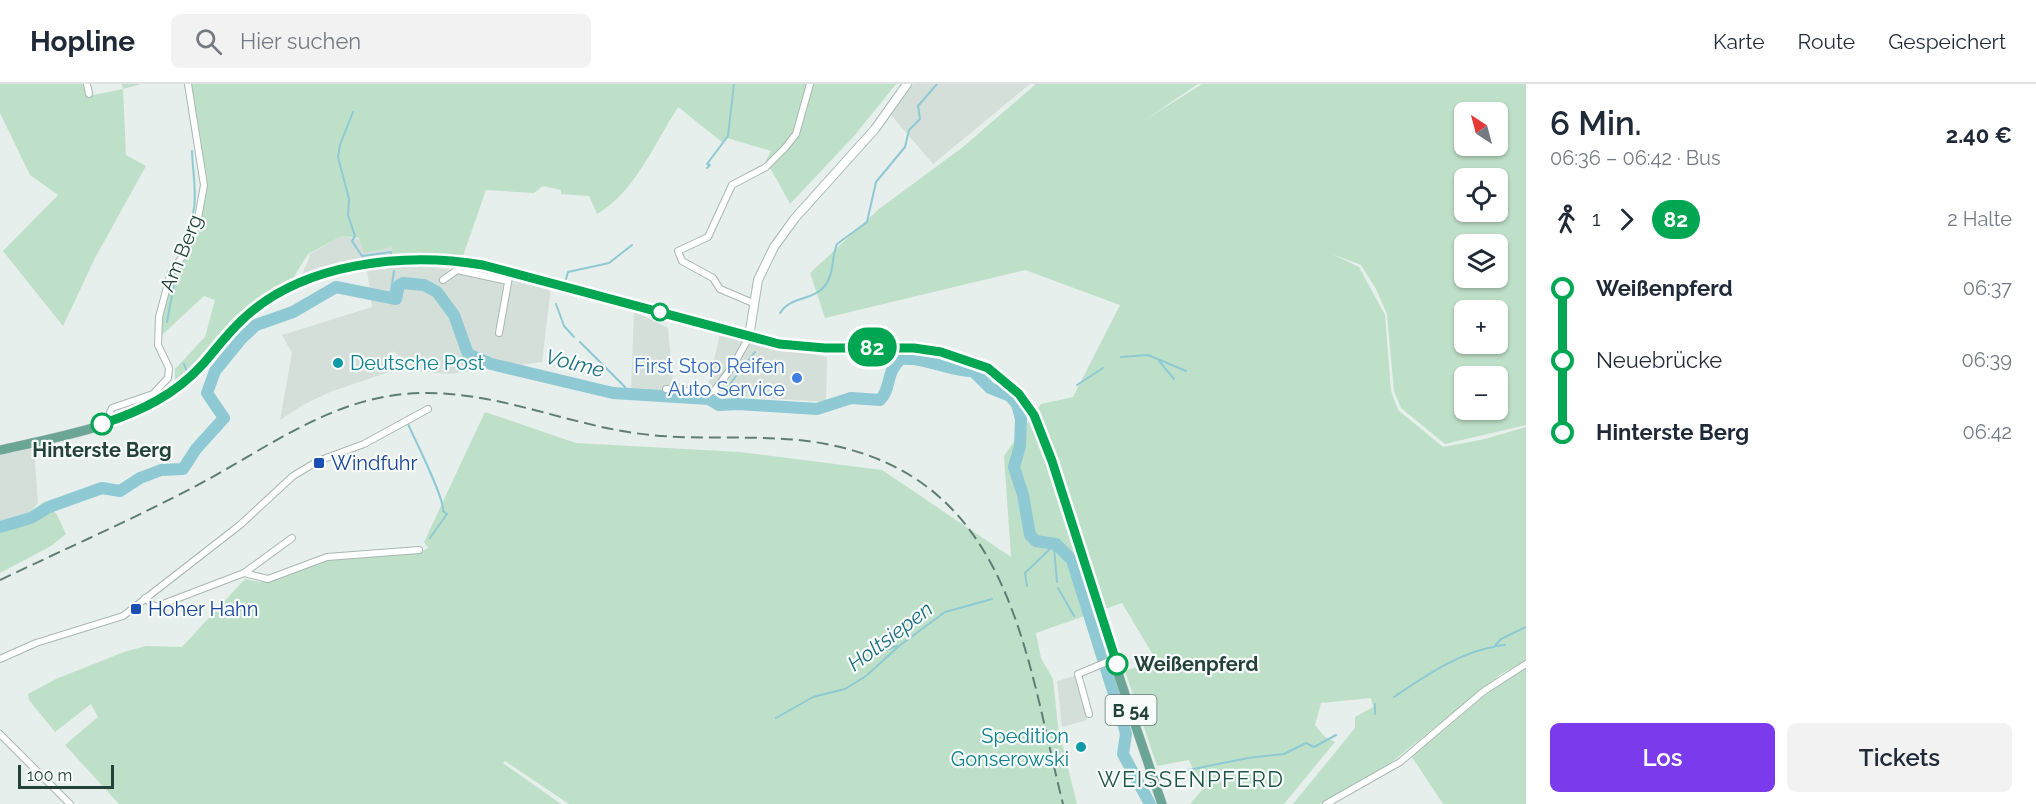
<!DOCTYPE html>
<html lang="de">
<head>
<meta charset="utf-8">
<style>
  :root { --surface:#fff; --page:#f2f2f3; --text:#1f2937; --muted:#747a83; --line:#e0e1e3; --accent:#7c3aed }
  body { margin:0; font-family:Raleway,sans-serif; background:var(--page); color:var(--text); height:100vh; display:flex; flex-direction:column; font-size:22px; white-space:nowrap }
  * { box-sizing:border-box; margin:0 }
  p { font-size:20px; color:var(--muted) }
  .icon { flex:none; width:33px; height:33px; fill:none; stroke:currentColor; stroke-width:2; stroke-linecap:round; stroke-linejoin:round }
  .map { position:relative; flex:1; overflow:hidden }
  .drawer { display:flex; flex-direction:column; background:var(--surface); width:510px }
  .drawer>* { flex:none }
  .badge { padding:0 12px; border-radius:20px; font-size:21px; line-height:39px }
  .needle { width:39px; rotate:324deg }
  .controls { position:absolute; left:1454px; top:18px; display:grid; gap:12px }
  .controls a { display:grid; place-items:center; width:54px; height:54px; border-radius:9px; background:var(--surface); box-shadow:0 2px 4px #0004; font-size:30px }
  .scale { position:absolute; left:18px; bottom:15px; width:96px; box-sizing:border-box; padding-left:6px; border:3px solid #24423a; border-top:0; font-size:16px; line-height:21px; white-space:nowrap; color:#24423a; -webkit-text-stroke:4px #f7fbf9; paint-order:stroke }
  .map>.badge { position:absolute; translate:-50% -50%; box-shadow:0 0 0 3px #fff }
  .legs { display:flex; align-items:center; gap:9px; height:66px; padding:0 24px; font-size:20px }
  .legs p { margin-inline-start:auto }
  .head { display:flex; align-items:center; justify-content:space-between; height:102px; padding:0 24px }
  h1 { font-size:33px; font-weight:600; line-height:45px }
  .cta { display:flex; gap:12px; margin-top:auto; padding:12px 24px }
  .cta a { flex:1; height:69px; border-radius:9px; background:var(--accent); color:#fff; font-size:24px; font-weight:600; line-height:69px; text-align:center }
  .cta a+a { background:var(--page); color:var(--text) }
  ul { padding:0 24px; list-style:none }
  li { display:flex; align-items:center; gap:21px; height:72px; font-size:22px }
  li i { display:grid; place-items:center; width:9px; height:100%; margin:0 8px; background:currentColor }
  li i::after { content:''; width:15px; height:15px; margin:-8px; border:4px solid; border-radius:50%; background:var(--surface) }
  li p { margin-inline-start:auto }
  li:first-child i { background:linear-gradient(#0000 50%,currentColor 0) }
  li:last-child i { background:linear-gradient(currentColor 50%,#0000 0) }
  header { display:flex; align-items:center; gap:36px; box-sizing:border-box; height:84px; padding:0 30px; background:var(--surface); border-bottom:2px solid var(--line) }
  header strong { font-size:28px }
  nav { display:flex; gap:33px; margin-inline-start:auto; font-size:21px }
  .search { width:420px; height:54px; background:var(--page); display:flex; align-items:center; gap:15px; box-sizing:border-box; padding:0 21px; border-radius:9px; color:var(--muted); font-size:22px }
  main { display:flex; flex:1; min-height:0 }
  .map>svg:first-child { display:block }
</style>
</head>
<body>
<header>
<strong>Hopline</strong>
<div class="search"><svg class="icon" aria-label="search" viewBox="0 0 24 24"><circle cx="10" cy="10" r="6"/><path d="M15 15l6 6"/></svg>Hier suchen</div>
<nav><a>Karte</a><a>Route</a><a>Gespeichert</a></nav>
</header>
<main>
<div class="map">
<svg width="1526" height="720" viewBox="0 0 1526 720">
  <rect width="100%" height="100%" fill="#e6efeb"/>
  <!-- built -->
  <g fill="#d4dfda">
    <path d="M913,0H1030L933,80L891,31Z"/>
    <path d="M342,152L393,162L392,176L551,203L542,278L449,290L417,287L393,267L389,288L330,308L303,321L280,336L292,269L282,251L372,223L366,177L301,193L310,172L308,171Z"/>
    <path d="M634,227L668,244L673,298L707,305L720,250L827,273L826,318L631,305Z"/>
    <path d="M34,364L38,419L30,428L0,437V371Z"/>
    <path d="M1075,592L1087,636L1062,643L1057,597Z"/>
  </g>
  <!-- green -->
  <g fill="#bfe0c8" fill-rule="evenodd">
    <path d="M0,0H86L89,12L123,5L122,0H141L123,5L126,71L146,82L95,174L63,242L3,167L58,111L30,91L0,29Z"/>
    <path d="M191,0H896L855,51L790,120L766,76L771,67L727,54L722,58L678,23C655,59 634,109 597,130L589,112L561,110V106L543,102L534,109L486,106L463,172L392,176V163L364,169L359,154L342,152L308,170L292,196L274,204L253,219L231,238L199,276L175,298V285L205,253L215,216L204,212L162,251C160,209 187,180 198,142C212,97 199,46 191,0Z"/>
    <path d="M1036,0H1198L1145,36L1202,0H1526V341L1445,360L1401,324L1394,307L1387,230L1376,205L1361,181L1332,170L1359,183L1385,231L1391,307L1398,326L1443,363L1485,355L1526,343V577L1501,590L1383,685L1320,720H1293L1355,644V633L1373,623L1371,614L1321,619L1315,641L1325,653L1335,658L1284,720H1190L1202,706L1189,676L1157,682L1125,587L1156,576L1122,519L1036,549L1041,574L1053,595L1058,643L1077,720H569L505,677L503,679L561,720H119L65,661L98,633L91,620L55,648L29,616L28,610L56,595L124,568L146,562L182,563L245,495L260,498L332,475L421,468L428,464L424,458L485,328L576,359L740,368L882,386L1011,473L1004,372L1041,320L1073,313L1120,221L1025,186L825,234L810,189L879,125L963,63ZM1464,28H1497V62H1464ZM1464,94H1497V128H1464ZM1464,160H1497V194H1464ZM1464,226H1497V260H1464ZM1464,292H1497V326H1464Z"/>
    <path d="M45,417L57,431L66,450L51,462L0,489V437L30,428Z"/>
    <path d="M1526,584V720H1443L1412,673L1505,595Z"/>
  </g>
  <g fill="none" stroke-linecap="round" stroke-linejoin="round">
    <!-- stream -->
    <g stroke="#8ec9d4" stroke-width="2">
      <path d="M353,28L340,61L338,73L349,115L348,131L355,152L352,157L362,172L391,168V173"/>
      <path d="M707,84L710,81L707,80L728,52L734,0"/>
      <path d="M184,162L182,155C202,126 193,99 192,67"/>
      <path d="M566,195L568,188L609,179L632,161"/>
      <path d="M390,214L394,187"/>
      <path d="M556,220L564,242L574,253"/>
      <path d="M780,229C791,212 811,217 823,204C835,191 831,174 837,160L867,138L876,98L905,63L909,46L920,35L918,22L937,0"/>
      <path d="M167,238L177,184"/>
      <path d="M580,258L625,303L627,309"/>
      <path d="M1121,273L1148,271L1186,287"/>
      <path d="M1159,277L1174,295"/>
      <path d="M184,280L187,288"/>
      <path d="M1077,301L1103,284"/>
      <path d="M709,315L722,310L755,268"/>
      <path d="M408,340C415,356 445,415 443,427L447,430L430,454"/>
      <path d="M1054,464L1057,498"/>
      <path d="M1027,502L1025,489L1055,460"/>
      <path d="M1058,504L1074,532"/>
      <path d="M1496,562L1505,561"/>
      <path d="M886,566L897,562"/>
      <path d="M1394,613C1422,594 1460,568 1494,563L1501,555L1526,543"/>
      <path d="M1375,620V630"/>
      <path d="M776,634L813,613L845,605L866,592L899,562L945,528L992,515"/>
      <path d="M1159,695L1163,691L1248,674L1284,670L1306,659L1314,663L1336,651"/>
      <path d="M1139,699L1142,698"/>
    </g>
    <!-- river -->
    <path stroke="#8ec9d4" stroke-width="12" d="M0,443L31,434L49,423L102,404L120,407L140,394L161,386L183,385L196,365L224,334L207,309L215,287L242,254L256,241L293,228L336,203L396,215L399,201L403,199L424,201L437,208L454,231L468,270L491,280L613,309L709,315L719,321L738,320L817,325L851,314L880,316C892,304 885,288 901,275C927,273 948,287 973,287L990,304L1010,312L1017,320L1021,335L1020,362L1014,383L1023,411L1030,451L1036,457L1056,460L1072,476L1123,639L1126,650L1123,670L1150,720"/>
    <!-- minor casing -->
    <g stroke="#a8b8b2" stroke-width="8">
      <g id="minor">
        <path d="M87,0L89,10"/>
        <path d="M443,196L457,186L508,197"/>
        <path d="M753,219L720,205L713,194L682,177L678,167L708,153L732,101L766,83L785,64L796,50L810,0"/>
        <path d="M499,249L509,193"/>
        <path d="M666,305L703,309L714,307L733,282L749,253"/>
        <path d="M113,336L110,328L112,324L153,310L168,294L169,284L158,261L159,233L171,188L185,169L197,140L204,101L188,0"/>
        <path d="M244,489L292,454"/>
        <path d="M145,514L155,523L244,489L268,495L327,473L419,466"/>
        <path d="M0,575L36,559L123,532L240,441L293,392L318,377L364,360L428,325"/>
        <path d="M1089,630L1078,590L1114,575"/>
        <path d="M0,650L70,720"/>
        <path d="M1326,720L1400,678L1484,607L1526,580"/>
      </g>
    </g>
    <!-- secondary casing -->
    <g stroke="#a4bbb3" stroke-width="10">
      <path id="secondary" d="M749,253L758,196L774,163L795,134L875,45L907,0"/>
    </g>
    <!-- primary casing -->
    <g stroke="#c2cac8" stroke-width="10">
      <path id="primary" d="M0,366C54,354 117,343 165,313C196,293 216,261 242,236C302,178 405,168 484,181L779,260C849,266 920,254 986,284C1005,292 1024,312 1034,331C1058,376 1071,437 1085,486C1109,565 1136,643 1162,720"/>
    </g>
    <!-- minor -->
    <use href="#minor" stroke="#fff" stroke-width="6"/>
    <!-- secondary -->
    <use href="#secondary" stroke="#fff" stroke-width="8"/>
    <!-- primary -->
    <use href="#primary" stroke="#6aa596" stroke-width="9"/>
    <!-- rail -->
    <path stroke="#5f7d75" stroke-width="2" stroke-dasharray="12 6" stroke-linecap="butt" d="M0,496C65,465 131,436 194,403C270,363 338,308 427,309C504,309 576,344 651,351C709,357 769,349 826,360C1011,395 1025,569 1063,720"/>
  </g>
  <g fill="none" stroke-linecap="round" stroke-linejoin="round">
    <!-- line-1 casing -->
    <g stroke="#fff" stroke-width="14">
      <path id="line-1" d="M102,340C141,327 175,311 203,280C216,265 228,249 242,236C302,178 405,168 483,181L779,260L825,264H914L941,268L988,284L1019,310L1034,331L1052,377L1117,580"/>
    </g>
    <!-- line-1 -->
    <use href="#line-1" stroke="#00a651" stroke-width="9"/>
  </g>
  <!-- markers -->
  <g fill="#fff" stroke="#00a651" stroke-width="3">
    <circle cx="660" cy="228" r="8"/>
    <circle cx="102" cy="340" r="10"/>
    <circle cx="1117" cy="580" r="10"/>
  </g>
  <g fill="#0f9aa8" stroke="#f7fbf9" stroke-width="2">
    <circle cx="338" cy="279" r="6"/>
    <circle cx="1081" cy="663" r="6"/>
  </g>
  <circle fill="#3f7fe0" stroke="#f7fbf9" stroke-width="2" cx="797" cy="294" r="6"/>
  <g fill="#1a4fb4" stroke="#f7fbf9" stroke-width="2">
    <rect x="313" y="373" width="12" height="12" rx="3"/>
    <rect x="130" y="519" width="12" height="12" rx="3"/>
  </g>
  <g text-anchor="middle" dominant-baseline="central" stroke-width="4.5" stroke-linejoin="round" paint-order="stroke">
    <!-- shield labels -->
    <rect fill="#f7fbf9" stroke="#637a73" stroke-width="1.5" x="1105.5" y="611" width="51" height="30" rx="4.5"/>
    <g font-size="18" font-weight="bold" fill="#24423a">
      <text x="1131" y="626">B 54</text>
    </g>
    <!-- street labels -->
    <g font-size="20" fill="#24423a" stroke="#f7fbf9">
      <text transform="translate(181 169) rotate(-68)">Am Berg</text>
    </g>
    <!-- culture labels -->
    <g font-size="20" fill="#0d838f" stroke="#f7fbf9" text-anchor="start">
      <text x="350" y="279">Deutsche Post</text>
      <text x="1069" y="652" text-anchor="end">Spedition<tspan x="1069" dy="23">Gonserowski</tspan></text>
    </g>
    <!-- shop labels -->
    <g font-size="20" fill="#366cbe" stroke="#f7fbf9" text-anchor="end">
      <text x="785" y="282">First Stop Reifen<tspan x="785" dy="23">Auto Service</tspan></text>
    </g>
    <!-- stop labels -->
    <g font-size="20" font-weight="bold" fill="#24423a" stroke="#f7fbf9">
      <text x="102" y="366">Hinterste Berg</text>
      <text x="1134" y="580" text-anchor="start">Weißenpferd</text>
    </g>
    <!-- transit labels -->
    <g font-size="20" fill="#164399" stroke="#f7fbf9" text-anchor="start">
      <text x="331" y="379">Windfuhr</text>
      <text x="148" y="525">Hoher Hahn</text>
    </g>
    <!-- water labels -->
    <g font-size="21" font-style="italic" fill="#1c6f80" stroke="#f7fbf9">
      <text transform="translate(575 279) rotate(14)">Volme</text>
      <text transform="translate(890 552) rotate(-37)">Holtsiepen</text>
    </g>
    <!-- quarter labels -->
    <g font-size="22" letter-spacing="1.5" fill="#1f5548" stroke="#f7fbf9">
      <text x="1191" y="695">WEISSENPFERD</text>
    </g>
  </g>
</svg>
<div class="controls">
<a><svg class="needle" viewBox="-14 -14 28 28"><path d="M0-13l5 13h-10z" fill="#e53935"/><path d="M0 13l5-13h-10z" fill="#747a83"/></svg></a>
<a><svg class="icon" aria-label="locate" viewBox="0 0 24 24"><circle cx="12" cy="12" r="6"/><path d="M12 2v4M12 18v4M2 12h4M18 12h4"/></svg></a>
<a><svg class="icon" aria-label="layers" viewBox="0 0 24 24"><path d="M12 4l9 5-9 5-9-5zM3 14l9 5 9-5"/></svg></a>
<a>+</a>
<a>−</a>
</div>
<div class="scale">100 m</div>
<b class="badge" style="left:872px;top:263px;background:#00a651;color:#fff">82</b>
</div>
<section class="drawer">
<div class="head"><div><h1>6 Min.</h1><p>06:36 – 06:42 · Bus</p></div><b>2.40 €</b></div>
<div class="legs"><svg class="icon" aria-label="walk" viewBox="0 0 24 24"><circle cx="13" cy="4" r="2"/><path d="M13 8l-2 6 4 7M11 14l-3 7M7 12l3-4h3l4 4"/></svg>1<svg class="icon" aria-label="forward" viewBox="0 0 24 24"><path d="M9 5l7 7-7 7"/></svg><b class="badge" style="background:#00a651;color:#fff">82</b><p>2 Halte</p></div>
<ul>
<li><i style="color:#00a651"></i><b>Weißenpferd</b><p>06:37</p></li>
<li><i style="color:#00a651"></i><span>Neuebrücke</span><p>06:39</p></li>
<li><i style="color:#00a651"></i><b>Hinterste Berg</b><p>06:42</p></li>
</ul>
<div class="cta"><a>Los</a><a>Tickets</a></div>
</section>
</main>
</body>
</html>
